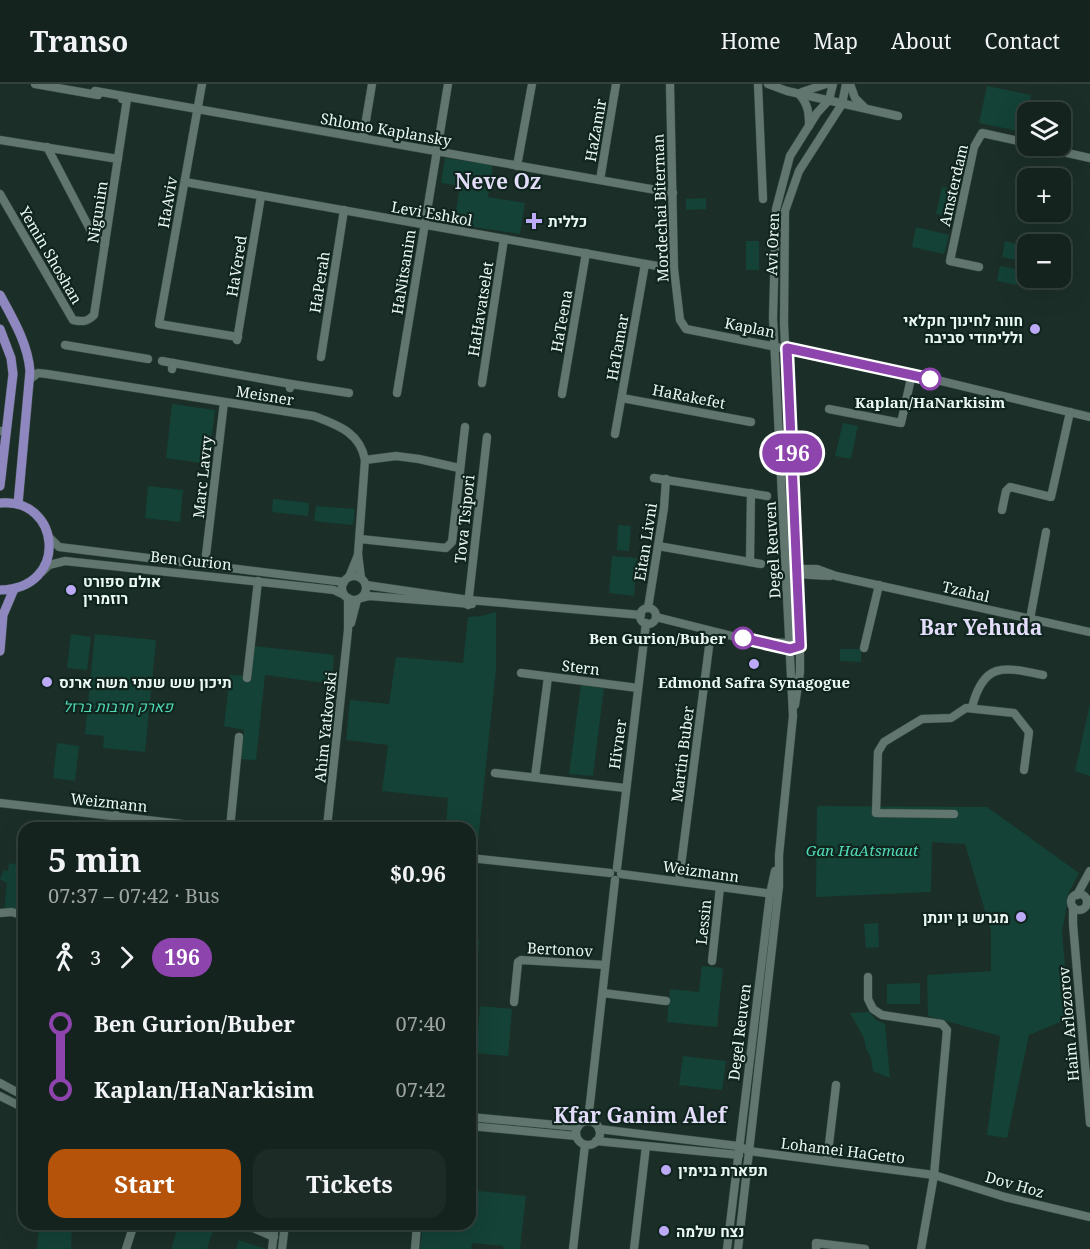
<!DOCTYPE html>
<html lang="en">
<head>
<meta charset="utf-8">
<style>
  :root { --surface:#14231e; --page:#1d2b27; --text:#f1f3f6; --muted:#9da4a4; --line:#33403c; --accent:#b45309 }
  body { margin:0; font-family:"Noto Serif",Heebo,serif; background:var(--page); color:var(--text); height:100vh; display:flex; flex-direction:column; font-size:22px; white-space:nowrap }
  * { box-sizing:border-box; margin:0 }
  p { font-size:20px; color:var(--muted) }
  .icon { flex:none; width:33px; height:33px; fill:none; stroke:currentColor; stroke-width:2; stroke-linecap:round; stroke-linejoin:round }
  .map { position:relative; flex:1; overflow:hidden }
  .details { position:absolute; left:18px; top:738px; width:458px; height:408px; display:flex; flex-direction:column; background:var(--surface); border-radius:18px; box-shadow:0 6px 24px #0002,0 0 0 2px var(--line) }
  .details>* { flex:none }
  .badge { padding:0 12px; border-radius:20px; font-size:21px; line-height:39px }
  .tools { position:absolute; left:1017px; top:18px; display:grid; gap:12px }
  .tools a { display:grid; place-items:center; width:54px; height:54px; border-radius:12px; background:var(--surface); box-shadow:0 6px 24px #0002,0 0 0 2px var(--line); font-size:30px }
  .map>.badge { position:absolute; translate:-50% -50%; box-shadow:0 0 0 3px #fff }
  .legs { display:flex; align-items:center; gap:9px; height:66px; padding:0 30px; font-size:20px }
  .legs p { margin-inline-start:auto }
  .head { display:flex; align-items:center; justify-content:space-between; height:102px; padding:0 30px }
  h1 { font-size:33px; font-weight:700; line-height:45px }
  .button { display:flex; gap:12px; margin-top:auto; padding:12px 30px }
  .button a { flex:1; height:69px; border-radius:18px; background:var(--accent); color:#fff; font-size:24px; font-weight:700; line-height:69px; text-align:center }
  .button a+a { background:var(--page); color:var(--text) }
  ul { padding:0 30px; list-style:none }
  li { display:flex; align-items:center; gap:21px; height:66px; font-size:22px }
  li i { display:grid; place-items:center; width:9px; height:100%; margin:0 8px; background:currentColor }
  li i::after { content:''; width:15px; height:15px; margin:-8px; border:4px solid; border-radius:50%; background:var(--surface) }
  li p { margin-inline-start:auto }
  li:first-child i { background:linear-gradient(#0000 50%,currentColor 0) }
  li:last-child i { background:linear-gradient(currentColor 50%,#0000 0) }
  header { display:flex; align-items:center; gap:36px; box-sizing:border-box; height:84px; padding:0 30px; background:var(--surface); border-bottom:2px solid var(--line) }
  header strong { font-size:28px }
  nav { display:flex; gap:33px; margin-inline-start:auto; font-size:21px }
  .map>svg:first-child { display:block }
</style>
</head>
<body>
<header>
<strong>Transo</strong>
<nav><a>Home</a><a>Map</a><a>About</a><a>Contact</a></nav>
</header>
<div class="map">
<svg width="1090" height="1165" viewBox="0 0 1090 1165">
  <rect width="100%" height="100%" fill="#1b2f28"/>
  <!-- green -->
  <g fill="#144236">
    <path d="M987,2L1031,11L1023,48L979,39Z"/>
    <path d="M445,74L493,81L488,113L525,119L520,150L454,140L460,102L441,99Z"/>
    <path d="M942,103L958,106L952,133L936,130Z"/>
    <path d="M706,114V125L686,126V115Z"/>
    <path d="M916,143L949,151L944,170L912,163Z"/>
    <rect x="746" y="157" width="13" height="29"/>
    <path d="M1005,157L1025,162L1022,177L1002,173Z"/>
    <path d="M1000,182L1020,186L1017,201L997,197Z"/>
    <path d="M172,320L215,326L208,380L166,374Z"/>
    <path d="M843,339L858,342L851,375L835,372Z"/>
    <path d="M148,402L183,406L180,438L145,434Z"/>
    <path d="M273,415L309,419L308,432L272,428Z"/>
    <path d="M316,422L355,425L353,441L314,437Z"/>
    <path d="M618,441L631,442L629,467L617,466Z"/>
    <path d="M612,472L637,474L634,512L609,509Z"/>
    <path d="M496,528V585L477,767L470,766V744H446L448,714L382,707L388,661L346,656L350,616L389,620L396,573L463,579L468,533L481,532Z"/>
    <path d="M71,550L91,553L87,586L67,584Z"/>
    <path d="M95,550L156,556L145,668L103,664L104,652L85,650Z"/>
    <path d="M254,562L334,571L332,600L265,591L256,676L241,675L244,646L224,642L230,591L251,592Z"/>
    <path d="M840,565H861V578L840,577Z"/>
    <path d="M581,601L604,604L593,692L569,690Z"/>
    <path d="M1090,620V692L1075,687Z"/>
    <path d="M57,659L79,662L75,697L53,694Z"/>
    <path d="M817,722L987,723L1079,789L1069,808L1062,849L1070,934L1029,951L1007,1054L987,1051L1000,952L928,932L927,891L991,887V847L965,760L932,758L931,808L816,813Z"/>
    <path d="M9,779L24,782V832L4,828L7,799L0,795L4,786L8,787Z"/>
    <path d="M878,839L879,863L866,864L864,840Z"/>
    <path d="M470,856H479L478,873H471L470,884Z"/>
    <path d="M702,882L723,884L717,943L667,938L670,905L699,908Z"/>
    <path d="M920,899V920H887V900Z"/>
    <path d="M480,922L512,925L508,972L476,969Z"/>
    <path d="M869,928L876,936L885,940L890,994L873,987L871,974L866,964L864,954L850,929Z"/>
    <path d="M683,972L726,977L722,1006L679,1001Z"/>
    <path d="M470,1106L526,1112L520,1165H503V1162L472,1159L471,1165H420L423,1140H470Z"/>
    <path d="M39,1140H72L71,1165H37Z"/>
    <path d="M179,1140H215L207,1165H171Z"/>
    <path d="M239,1156L266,1165H236Z"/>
  </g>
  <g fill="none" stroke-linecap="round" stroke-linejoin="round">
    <!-- minor casing -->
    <g stroke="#3c4d47" stroke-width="9">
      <g id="minor">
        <path d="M35,0L98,11"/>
        <path d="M202,0L159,240L238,253"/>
        <path d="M670,0L674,185L680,236L686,245L912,290L1090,333"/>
        <path d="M758,0L763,115"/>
        <path d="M768,0L787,7L898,32"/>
        <path d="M850,0L855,14L865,24"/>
        <path d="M95,7L673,109"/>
        <path d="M802,8L826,0"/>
        <path d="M799,10C808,20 809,28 809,42"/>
        <path d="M363,54L372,0"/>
        <path d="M0,56L118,75"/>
        <path d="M1036,62L1090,74"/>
        <path d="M47,63L93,151L105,160"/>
        <path d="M517,82L532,0"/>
        <path d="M600,96L616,0"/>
        <path d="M185,98L674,185"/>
        <path d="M0,110L73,236C83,238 87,238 94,231L127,15H122"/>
        <path d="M979,183L950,177L974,63L982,49L1028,59"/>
        <path d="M237,256L261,112"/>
        <path d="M65,261L148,275"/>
        <path d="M321,273L344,126"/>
        <path d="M162,277L173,279"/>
        <path d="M172,285L173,279L291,300L290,304"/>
        <path d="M29,296L38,289L47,290L314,332C337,341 360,348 365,376L358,470L361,494"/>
        <path d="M482,299L504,155"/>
        <path d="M291,300L349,309"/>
        <path d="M397,309L448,0"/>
        <path d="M562,310L586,169"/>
        <path d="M622,314L751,338"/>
        <path d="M829,325L901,339L912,290"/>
        <path d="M0,347H2"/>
        <path d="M615,350L645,180"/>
        <path d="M365,376L396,372L419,375L459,384"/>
        <path d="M654,394L767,412"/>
        <path d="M1002,426L1006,407L1010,403L1051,413L1070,328"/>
        <path d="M49,453L59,463L344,498"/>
        <path d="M360,455L446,464L452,458L465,343"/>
        <path d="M658,462L761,480"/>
        <path d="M206,471L224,318"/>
        <path d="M750,478L751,409"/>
        <path d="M794,485H817L836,492L1090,548"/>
        <path d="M42,488L49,481L65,477L307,503L334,506L344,511"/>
        <path d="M794,490L830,492"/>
        <circle cx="354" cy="504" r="12"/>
        <path d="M349,493L358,471"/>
        <path d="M366,501L469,516L641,531"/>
        <path d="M361,514L369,512L472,520"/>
        <path d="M468,521L487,353"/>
        <path d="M648,524L664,424L666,395"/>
        <circle cx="648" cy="532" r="8"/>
        <path d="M656,533L780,564H793"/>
        <path d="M1030,535L1046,448"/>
        <path d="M351,539L357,516"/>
        <path d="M766,558L793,559"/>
        <path d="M864,564L879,501"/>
        <path d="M521,589L638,604"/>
        <path d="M247,594L258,497"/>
        <path d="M795,621L800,588V562L784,240L785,127L799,87L842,20L846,0"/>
        <path d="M972,623C984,577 1004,583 1043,591"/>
        <path d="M495,689L625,704"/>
        <path d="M535,693L548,593"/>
        <path d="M0,719L216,744"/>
        <path d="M954,730L876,729L878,668L884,658L922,635L951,634L966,624L1014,629L1029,648L1024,686"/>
        <path d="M327,743L348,546V514"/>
        <path d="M114,744L116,731"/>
        <path d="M230,744L239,653"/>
        <path d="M317,744H330"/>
        <path d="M470,774L610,789"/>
        <path d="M617,784L646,539"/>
        <path d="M621,790L773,810"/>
        <path d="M679,797L711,547"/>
        <circle cx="1079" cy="818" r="8"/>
        <path d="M1077,811L1090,787"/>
        <path d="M1073,823V840L1090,1039"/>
        <path d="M0,829L12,828L24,832"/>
        <path d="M712,877L720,803"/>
        <path d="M868,893V915L873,925L882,931L942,940L947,946L934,1091L921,1165"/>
        <path d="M603,909L666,917"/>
        <path d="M514,918L518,878L521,876L605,881"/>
        <path d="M0,999L24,1012"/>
        <path d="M0,1012L24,1024"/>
        <path d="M470,1033L578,1043"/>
        <path d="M588,1037L615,796"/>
        <circle cx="588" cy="1049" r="12"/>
        <path d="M470,1042L576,1052"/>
        <path d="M599,1045L738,1062L749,1067L934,1091L1005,1113L1090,1133"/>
        <path d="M596,1057L739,1071"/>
        <path d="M827,1077L836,1001"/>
        <path d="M244,1140L274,1153"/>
        <path d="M379,1140L416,1144"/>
        <path d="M126,1165L134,1140"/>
        <path d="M272,1165L275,1140"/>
        <path d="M282,1165L285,1140"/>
        <path d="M415,1165L417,1141"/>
        <path d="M573,1165L585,1061"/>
        <path d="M634,1165L646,1062"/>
        <path d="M727,1165L770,810L775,787"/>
        <path d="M738,1165L779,802V771L793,632L773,234L776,125L790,72L817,29L829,16L833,0"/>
        <path d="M816,1165V1159L865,1165"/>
      </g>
    </g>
    <!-- major casing -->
    <g stroke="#3c4d47" stroke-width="10">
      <g id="major">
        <path d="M0,211C13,235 28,260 30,287L18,420"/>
        <path d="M0,245L11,274L13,290L0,402"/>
        <path d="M0,419C61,413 70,505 0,506"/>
        <path d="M0,567L3,531L14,505"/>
      </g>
    </g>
    <!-- minor -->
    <use href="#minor" stroke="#60766f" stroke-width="8"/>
    <!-- major -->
    <use href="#major" stroke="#8e87c0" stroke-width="9"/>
  </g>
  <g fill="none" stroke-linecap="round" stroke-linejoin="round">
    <!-- line-1 casing -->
    <g stroke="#fff" stroke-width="14">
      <path id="line-1" d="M743,554L790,565L800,562L787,264L930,295"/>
    </g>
    <!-- line-1 -->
    <use href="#line-1" stroke="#8e44ad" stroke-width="9"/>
  </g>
  <!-- markers -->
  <g fill="#bcaaf6" stroke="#11251f" stroke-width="2">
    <path d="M531 128h6v6h6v6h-6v6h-6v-6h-6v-6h6z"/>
    <circle cx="1035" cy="245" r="6"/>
    <circle cx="71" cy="506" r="6"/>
    <circle cx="754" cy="580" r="6"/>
    <circle cx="47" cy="598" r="6"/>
    <circle cx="1021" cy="833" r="6"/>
    <circle cx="666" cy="1086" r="6"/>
    <circle cx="664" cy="1147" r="6"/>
  </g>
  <g fill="#fff" stroke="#8e44ad" stroke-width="3">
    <circle cx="930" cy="295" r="10"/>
    <circle cx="743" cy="554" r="10"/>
  </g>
  <g text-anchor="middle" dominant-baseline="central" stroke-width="4.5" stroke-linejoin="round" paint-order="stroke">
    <!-- street labels -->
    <g font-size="15" fill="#ecf8f4" stroke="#11251f">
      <text transform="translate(386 45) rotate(10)">Shlomo Kaplansky</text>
      <text transform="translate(595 46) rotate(-80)">HaZamir</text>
      <text transform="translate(953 101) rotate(-77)">Amsterdam</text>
      <text transform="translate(167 118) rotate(-80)">HaAviv</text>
      <text transform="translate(660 124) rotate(-92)">Mordechai Biterman</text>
      <text transform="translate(97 128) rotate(-81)">Nigunim</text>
      <text transform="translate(432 129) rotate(10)">Levi Eshkol</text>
      <text transform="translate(772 160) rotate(-88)">Avi Oren</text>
      <text transform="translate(51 171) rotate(60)">Yemin Shoshan</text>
      <text transform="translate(236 182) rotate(-81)">HaVered</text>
      <text transform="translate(403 188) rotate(-81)">HaNitsanim</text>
      <text transform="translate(319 198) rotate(-81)">HaPerah</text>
      <text transform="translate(480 225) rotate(-81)">HaHavatselet</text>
      <text transform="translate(561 237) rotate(-80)">HaTeena</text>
      <text transform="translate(750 243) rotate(11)">Kaplan</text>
      <text transform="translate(617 263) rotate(-80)">HaTamar</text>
      <text transform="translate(265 311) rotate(9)">Meisner</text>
      <text transform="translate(689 312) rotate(11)">HaRakefet</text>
      <text transform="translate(202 393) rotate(-84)">Marc Lavry</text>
      <text transform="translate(464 435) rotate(-84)">Tova Tsipori</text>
      <text transform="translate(645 458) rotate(-81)">Eitan Livni</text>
      <text transform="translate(772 466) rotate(-93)">Degel Reuven</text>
      <text transform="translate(191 476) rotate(6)">Ben Gurion</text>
      <text transform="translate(966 507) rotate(13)">Tzahal</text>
      <text transform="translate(581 583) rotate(7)">Stern</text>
      <text transform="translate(325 643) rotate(-84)">Ahim Yatkovski</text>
      <text transform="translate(617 660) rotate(-82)">Hivner</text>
      <text transform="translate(682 670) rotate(-83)">Martin Buber</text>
      <text transform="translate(109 718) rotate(6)">Weizmann</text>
      <text transform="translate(701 787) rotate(8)">Weizmann</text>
      <text transform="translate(703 838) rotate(-84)">Lessin</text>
      <text transform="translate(560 865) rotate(3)">Bertonov</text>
      <text transform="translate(1068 940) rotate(-95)">Haim Arlozorov</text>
      <text transform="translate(739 948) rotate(-83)">Degel Reuven</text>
      <text transform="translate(843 1066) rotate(7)">Lohamei HaGetto</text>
      <text transform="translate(1015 1100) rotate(16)">Dov Hoz</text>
    </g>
    <!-- poi labels -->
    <g font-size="15" font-weight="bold" fill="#ecf8f4" stroke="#11251f" text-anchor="start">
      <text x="548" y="137">כללית</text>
      <text x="1023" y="236" text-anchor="end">חווה לחינוך חקלאי<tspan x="1023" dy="17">וללימודי סביבה</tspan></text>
      <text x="83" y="497">אולם ספורט<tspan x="83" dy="17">רוזמרין</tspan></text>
      <text x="59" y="598">תיכון שש שנתי משה ארנס</text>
      <text x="754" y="598" text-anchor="middle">Edmond Safra Synagogue</text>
      <text x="1009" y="833" text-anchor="end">מגרש גן יונתן</text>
      <text x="678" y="1086">תפארת בנימין</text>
      <text x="676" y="1147">נצח שלמה</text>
    </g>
    <!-- stop labels -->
    <g font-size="15" font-weight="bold" fill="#ecf8f4" stroke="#11251f">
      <text x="930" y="318">Kaplan/HaNarkisim</text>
      <text x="726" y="554" text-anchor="end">Ben Gurion/Buber</text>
    </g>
    <!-- park labels -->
    <g font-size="15" font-style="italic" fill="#51dab6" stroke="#11251f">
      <text x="118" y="622">פארק חרבות ברזל</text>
      <text x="862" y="766">Gan HaAtsmaut</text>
    </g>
    <!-- district labels -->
    <g font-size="21" font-weight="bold" fill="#e3ddfa" stroke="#11251f">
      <text x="498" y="97">Neve Oz</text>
      <text x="981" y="543">Bar Yehuda</text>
      <text x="640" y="1031">Kfar Ganim Alef</text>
    </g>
  </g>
</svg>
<div class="tools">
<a><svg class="icon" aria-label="layers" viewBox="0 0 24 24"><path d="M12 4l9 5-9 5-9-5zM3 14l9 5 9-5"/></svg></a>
<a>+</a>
<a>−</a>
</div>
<b class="badge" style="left:792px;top:369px;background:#8e44ad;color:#fff">196</b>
<section class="details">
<div class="head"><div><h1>5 min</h1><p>07:37 – 07:42 · Bus</p></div><b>$0.96</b></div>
<div class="legs"><svg class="icon" aria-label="walk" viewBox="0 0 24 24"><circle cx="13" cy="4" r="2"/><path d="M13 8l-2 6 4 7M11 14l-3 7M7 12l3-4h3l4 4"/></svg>3<svg class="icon" aria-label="forward" viewBox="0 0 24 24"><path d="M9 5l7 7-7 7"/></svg><b class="badge" style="background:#8e44ad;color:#fff">196</b></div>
<ul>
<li><i style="color:#8e44ad"></i><b>Ben Gurion/Buber</b><p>07:40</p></li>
<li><i style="color:#8e44ad"></i><b>Kaplan/HaNarkisim</b><p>07:42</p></li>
</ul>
<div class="button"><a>Start</a><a>Tickets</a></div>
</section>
</div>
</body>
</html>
